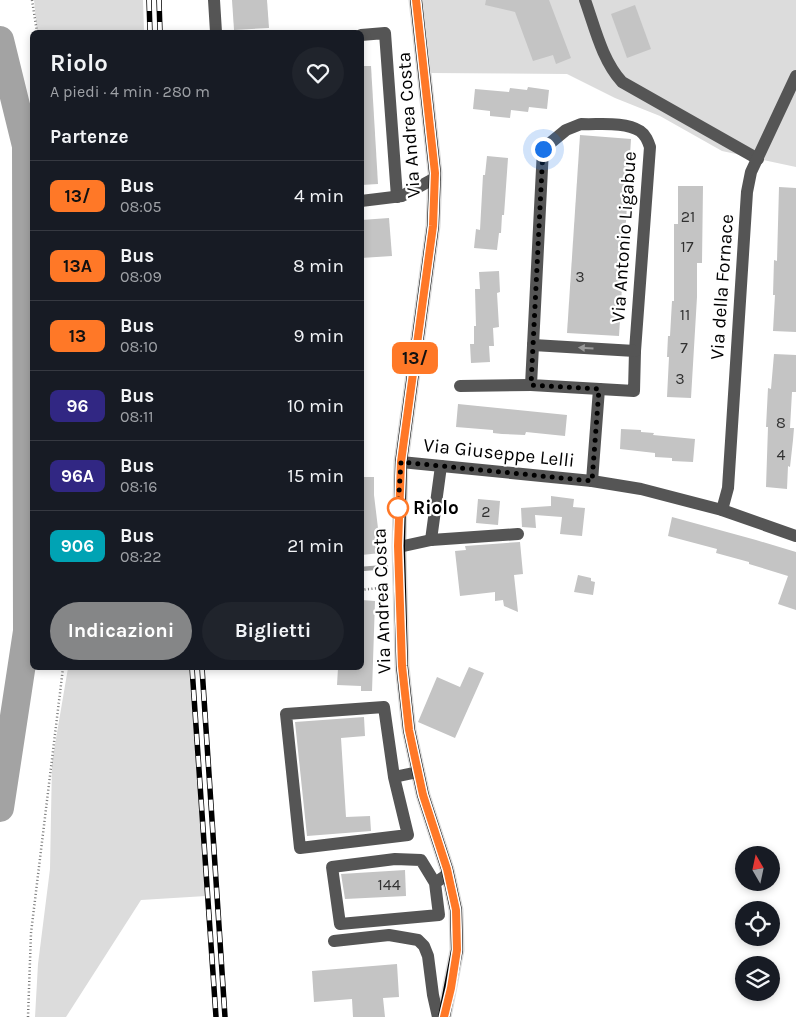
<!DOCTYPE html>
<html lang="it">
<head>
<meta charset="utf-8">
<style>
  :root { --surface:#171b24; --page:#20242c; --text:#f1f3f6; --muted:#9ea1a6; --line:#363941; --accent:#858687 }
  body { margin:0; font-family:Karla,sans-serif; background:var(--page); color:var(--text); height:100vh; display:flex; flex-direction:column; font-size:19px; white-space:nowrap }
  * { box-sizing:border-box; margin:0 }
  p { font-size:16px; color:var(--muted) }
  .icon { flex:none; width:28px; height:28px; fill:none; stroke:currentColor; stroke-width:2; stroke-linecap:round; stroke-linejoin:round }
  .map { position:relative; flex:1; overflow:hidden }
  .sheet { position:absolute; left:30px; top:30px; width:334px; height:640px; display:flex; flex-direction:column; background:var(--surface); border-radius:8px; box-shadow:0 2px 8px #0003 }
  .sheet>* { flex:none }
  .badge { padding:0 10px; border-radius:8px; font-size:18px; line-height:32px }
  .needle { width:32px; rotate:351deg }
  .fabs { position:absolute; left:735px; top:846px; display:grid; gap:10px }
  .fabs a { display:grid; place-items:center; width:45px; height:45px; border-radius:50%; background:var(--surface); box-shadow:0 2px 8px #0003; font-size:25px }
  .you { position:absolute; width:25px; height:25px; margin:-12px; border:4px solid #fff; border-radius:50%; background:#1a73e8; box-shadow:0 0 0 8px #1a73e833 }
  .map>.badge { position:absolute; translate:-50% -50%; box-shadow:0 0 0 2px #fff }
  h2 { padding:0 20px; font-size:19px; line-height:45px }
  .round { display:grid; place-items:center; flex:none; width:52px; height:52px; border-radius:26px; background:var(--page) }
  .headline { display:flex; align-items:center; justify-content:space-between; height:85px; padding:0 20px }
  h1 { font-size:24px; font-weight:700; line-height:38px }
  .cta { display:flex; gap:10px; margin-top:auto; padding:10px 20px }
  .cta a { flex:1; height:58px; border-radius:30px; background:var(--accent); color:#fff; font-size:20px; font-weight:700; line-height:58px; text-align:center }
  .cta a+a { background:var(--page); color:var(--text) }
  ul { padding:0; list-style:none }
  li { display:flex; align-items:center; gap:15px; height:70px; padding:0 20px; border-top:1px solid var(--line) }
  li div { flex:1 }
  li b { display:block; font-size:19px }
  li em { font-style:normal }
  li .badge { min-width:55px; font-weight:700; text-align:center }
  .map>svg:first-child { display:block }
</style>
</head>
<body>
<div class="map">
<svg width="796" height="1017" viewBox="0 0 796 1017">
  <rect width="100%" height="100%" fill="#fff"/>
  <!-- green -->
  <g fill="#dcdcdc">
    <path d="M34,0H143L144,32H37Z"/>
    <path d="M417,0H796V167L722,151L660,116L615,98L567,74L430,73Z"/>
    <path d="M68,668H189L206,896L141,900L66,1017H35L38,964L50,869L52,762Z"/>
  </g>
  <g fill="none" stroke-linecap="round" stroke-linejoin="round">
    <!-- stream -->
    <g stroke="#a3a3a3" stroke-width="4.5">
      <path d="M26,548L32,556"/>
      <path d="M361,569L386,567"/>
    </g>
    <!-- river -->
    <path stroke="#a3a3a3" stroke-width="28" d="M0,40L26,146L27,631L0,808"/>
  </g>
  <!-- building -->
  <g fill="#c4c4c4">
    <path d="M232,0H267L269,28L234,30Z"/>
    <path d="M486,0H549L571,58L556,64L553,55L533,61L515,12L485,5Z"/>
    <path d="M635,5L651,49L627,58L611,14Z"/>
    <path d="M361,66H371L378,184L361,185Z"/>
    <path d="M528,87L549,90L547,109L529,107L528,112L511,110L510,118L490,116V111L473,109L475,89L509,92L510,88L527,90Z"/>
    <path d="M580,135L631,139L619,336L567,333Z"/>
    <path d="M487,156L508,158L504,215H502L501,233H499L497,250L474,248L476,229L480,230L483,175H485Z"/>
    <path d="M678,186H703L702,263H697V297L691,398L667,397L669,357H667L668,336H670L672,301H674V224H678Z"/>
    <path d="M779,187L796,188V332L773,331L775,295H773L774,260L777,261Z"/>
    <path d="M389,218L392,256L361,258V220Z"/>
    <path d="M499,271L500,292L497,293L499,327L493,328L494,346H489L490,362L471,363L470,344H474V326H476L475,289H480L479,272Z"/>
    <path d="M774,354L796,355V392H792L790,428H794L793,440L790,467L788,466L787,489L766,487L768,427H766L768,388L771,389Z"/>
    <path d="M458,404L567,415L565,436L526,432L525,435L502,434L493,433V430L456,427Z"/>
    <path d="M621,429L641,430V432L654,433L653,435L695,439L693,462L672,461V458L655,457V453L620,449Z"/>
    <path d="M361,477H374V495L381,553L361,555Z"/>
    <path d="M551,496L574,499L573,507L585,508L582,536L560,534L562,517L535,515L536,528L522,527L521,508L551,506Z"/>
    <path d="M478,499L500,501L498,525L476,523Z"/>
    <path d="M672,517L756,540L796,552V610L778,604L788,576L749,564V562L716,553L717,549L668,536Z"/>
    <path d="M520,542L523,574L514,575L518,612L504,606L503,600L495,601V592L460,596L455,551L466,550L465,546Z"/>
    <path d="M578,575L591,578V581L595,582L593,595L574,592Z"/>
    <path d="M361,600L375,601L372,691H361V686L337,685L338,668H361Z"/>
    <path d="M469,667L484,673L455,738L418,722L437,677L460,687Z"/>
    <path d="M364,717L365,736L341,738L346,817L370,816L371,831L307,836L295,722Z"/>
    <path d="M405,870L406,896L345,899L341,874Z"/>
    <path d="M397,964L399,997L383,998L385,1017H353L352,999L314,1002L312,971Z"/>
  </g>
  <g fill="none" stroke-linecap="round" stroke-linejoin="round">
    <!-- major casing -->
    <g stroke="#dbdbdb" stroke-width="15">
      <path id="major" d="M416,0L435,173L433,226L401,462L399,547L402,666L409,730L423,795L447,869L456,910L457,950L444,1017"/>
    </g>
    <!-- path -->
    <g stroke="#777" stroke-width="2.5" stroke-dasharray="1 2.5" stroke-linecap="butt">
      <path d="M32,0L37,32"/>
      <path d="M361,590L387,587"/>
      <path d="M28,1017L31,933L63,668"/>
    </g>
    <!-- minor -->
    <g stroke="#555" stroke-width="12">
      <path d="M214,0L216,32"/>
      <path d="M585,0C595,28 602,60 622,82L758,159"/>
      <path d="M361,35L385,33L397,197"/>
      <path d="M581,124C598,125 624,121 640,131C646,135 648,141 650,147L635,351L634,391L531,385L543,149L566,130Z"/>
      <path d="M361,201L402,196L435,178"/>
      <path d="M533,345L635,351"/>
      <path d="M460,386L531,385"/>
      <path d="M401,462L592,481L641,489L722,510L796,536"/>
      <path d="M592,481L599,389"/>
      <path d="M722,510L728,488L747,192L751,172L796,76"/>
      <path d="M431,540L441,466"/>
      <path d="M399,547L431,540L518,534"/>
      <path d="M394,777L384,707L286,714L300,848L408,835L394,777L418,772"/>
      <path d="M435,883L421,860L395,859L332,867L340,924L439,915L435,883L448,874"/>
      <path d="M334,941L389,935L418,940L424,946L428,956L433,995L438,1017"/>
    </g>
    <!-- major -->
    <use href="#major" stroke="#000" stroke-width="12"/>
    <!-- rail casing -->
    <g stroke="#000" stroke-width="5.5">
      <g id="rail">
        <path d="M149,0L150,32"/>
        <path d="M159,0L160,32"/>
        <path d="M192,668L216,1017"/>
        <path d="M202,668L225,1017"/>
      </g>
    </g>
    <!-- rail -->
    <use href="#rail" stroke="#fff" stroke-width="4" stroke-dasharray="11" stroke-linecap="butt"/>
  </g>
  <!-- one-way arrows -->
  <defs><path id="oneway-solid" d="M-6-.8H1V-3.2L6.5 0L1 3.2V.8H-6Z" transform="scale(1.25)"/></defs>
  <use fill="#999" href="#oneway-solid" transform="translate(586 348) rotate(-177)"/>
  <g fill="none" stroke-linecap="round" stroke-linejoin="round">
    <!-- line casing -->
    <g stroke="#fff" stroke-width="11">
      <path id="line" d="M416,0L435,173L433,226L401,462L398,546L402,666L409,730L423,795L447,869L456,910L457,950L451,988L444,1017"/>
    </g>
    <!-- line -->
    <use href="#line" stroke="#ff7827" stroke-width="8"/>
    <!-- walk -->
    <path stroke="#000" stroke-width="5" stroke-dasharray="0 9" d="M398,508L401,462L592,481L599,389L531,385L543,149"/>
  </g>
  <!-- markers -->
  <circle fill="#fff" stroke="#ff7827" stroke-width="2.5" cx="398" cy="508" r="10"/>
  <g text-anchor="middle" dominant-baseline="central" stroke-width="4.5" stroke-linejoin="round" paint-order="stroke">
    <!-- number labels -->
    <g font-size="16" fill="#313131">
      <text x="688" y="216">21</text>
      <text x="687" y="246">17</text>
      <text x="580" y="276">3</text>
      <text x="685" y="314">11</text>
      <text x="684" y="347">7</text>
      <text x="680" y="378">3</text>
      <text x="781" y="422">8</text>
      <text x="781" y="454">4</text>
      <text x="486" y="511">2</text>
      <text x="389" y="884">144</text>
    </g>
    <!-- street labels -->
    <g font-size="19" fill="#000" stroke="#fff">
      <text transform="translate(409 125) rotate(-94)">Via Andrea Costa</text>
      <text transform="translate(624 237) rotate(-86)">Via Antonio Ligabue</text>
      <text transform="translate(722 287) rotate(-86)">Via della Fornace</text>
      <text transform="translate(499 453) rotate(6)">Via Giuseppe Lelli</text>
      <text transform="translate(382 601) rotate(-92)">Via Andrea Costa</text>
    </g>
    <!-- stop labels -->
    <g font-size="19" font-weight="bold" fill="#000" stroke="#fff" text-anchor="start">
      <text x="413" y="508">Riolo</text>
    </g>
  </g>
</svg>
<div class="fabs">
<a><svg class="needle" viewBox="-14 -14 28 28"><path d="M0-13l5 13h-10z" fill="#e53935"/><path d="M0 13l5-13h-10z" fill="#9ea1a6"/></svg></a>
<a><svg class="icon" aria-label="locate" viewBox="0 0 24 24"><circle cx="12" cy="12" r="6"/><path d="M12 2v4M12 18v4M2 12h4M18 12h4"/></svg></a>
<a><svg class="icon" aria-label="layers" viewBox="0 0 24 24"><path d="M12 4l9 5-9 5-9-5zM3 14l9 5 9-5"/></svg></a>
</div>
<div class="you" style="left:543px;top:149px"></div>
<b class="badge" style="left:415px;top:358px;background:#ff7827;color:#111">13/</b>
<section class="sheet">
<div class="headline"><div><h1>Riolo</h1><p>A piedi · 4 min · 280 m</p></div><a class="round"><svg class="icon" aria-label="heart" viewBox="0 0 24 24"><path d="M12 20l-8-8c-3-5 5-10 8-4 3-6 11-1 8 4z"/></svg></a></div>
<h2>Partenze</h2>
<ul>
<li><span class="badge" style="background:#ff7827;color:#111">13/</span><div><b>Bus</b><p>08:05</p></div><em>4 min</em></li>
<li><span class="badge" style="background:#ff7827;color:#111">13A</span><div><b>Bus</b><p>08:09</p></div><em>8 min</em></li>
<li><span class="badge" style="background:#ff7827;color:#111">13</span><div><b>Bus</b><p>08:10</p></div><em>9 min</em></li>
<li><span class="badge" style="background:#312783;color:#fff">96</span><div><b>Bus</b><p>08:11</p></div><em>10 min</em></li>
<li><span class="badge" style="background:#312783;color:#fff">96A</span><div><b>Bus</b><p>08:16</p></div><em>15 min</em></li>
<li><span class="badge" style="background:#00a3b4;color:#fff">906</span><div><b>Bus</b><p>08:22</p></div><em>21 min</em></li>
</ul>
<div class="cta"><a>Indicazioni</a><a>Biglietti</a></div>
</section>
</div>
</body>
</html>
